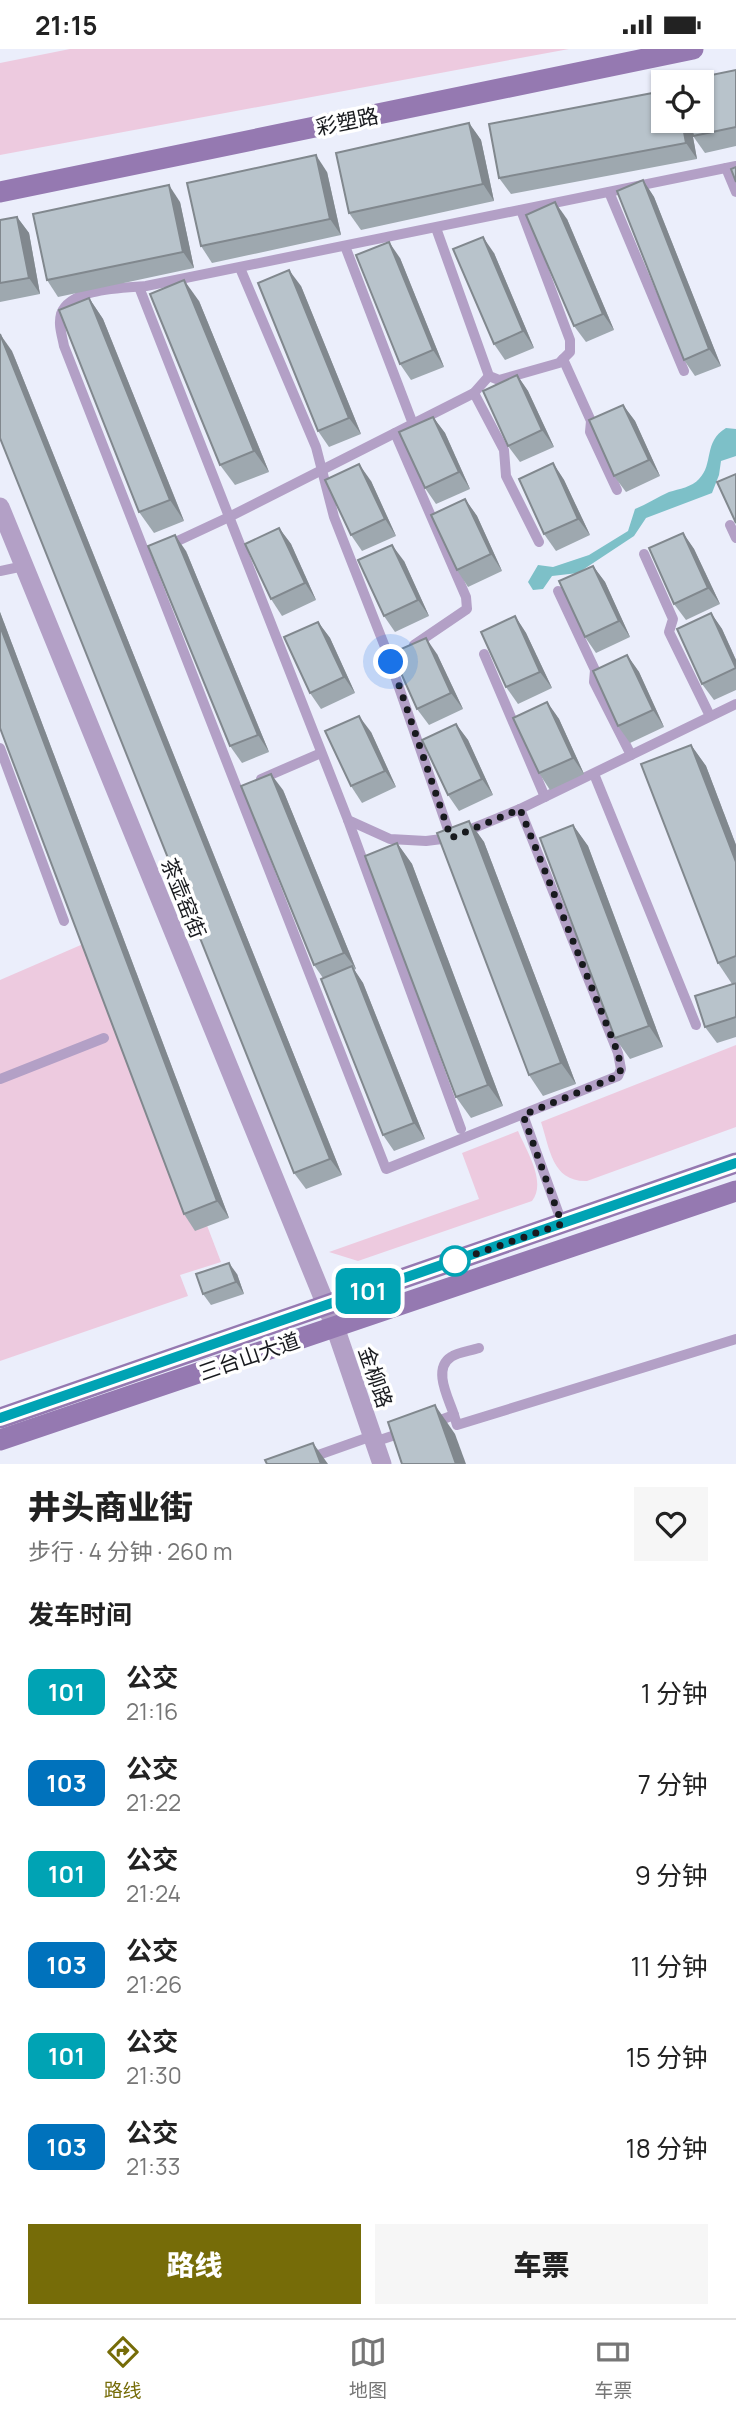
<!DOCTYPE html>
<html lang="zh">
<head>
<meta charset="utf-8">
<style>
  :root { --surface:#fff; --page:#f6f6f6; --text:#222; --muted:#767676; --line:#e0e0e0; --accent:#766c08 }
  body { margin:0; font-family:Manrope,"Noto Sans SC",sans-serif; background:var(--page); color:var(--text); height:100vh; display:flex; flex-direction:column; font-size:26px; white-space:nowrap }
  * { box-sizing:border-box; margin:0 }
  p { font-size:23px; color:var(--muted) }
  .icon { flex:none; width:38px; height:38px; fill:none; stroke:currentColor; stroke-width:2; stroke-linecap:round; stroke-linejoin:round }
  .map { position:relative; height:1415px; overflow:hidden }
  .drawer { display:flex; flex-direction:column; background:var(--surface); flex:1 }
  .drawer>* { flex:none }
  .badge { padding:0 14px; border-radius:10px; font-size:24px; line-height:46px }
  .tools { position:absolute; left:651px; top:21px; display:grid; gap:14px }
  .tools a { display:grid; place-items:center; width:63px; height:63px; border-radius:0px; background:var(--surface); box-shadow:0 2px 5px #0004; font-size:35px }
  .you { position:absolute; width:35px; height:35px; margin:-18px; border:5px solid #fff; border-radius:50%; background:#1a73e8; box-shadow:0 0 0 10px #1a73e833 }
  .map>.badge { position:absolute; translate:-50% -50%; box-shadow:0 0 0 4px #fff }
  h2 { padding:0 28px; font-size:26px; line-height:63px }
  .round { display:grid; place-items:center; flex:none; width:74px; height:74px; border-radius:0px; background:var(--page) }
  .summary { display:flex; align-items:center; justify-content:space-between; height:119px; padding:0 28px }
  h1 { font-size:33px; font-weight:800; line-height:52px }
  .cta { display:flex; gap:14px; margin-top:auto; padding:14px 28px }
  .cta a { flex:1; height:80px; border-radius:0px; background:var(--accent); color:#fff; font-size:28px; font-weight:800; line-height:80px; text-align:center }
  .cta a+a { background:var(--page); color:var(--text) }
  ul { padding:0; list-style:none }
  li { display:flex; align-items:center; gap:21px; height:91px; padding:0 28px }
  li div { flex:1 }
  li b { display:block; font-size:26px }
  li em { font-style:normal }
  li .badge { min-width:77px; font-weight:700; text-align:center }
  .status { display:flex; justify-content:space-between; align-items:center; height:49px; padding:0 35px; background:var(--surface); direction:ltr }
  .status svg { height:19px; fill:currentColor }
  .tab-bar { display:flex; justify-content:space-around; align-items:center; height:98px; border-top:2px solid var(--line); background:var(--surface); font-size:19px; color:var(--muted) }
  .tab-bar a { display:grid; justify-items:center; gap:4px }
  .tab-bar .selected { color:var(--accent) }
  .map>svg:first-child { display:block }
</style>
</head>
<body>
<div class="status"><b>21:15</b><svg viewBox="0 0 49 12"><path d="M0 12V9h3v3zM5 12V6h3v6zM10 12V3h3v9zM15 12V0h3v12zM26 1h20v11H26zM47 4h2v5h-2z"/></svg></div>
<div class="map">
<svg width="736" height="1415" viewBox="0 0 736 1415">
  <rect width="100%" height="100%" fill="#ebeefb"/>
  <!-- green -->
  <g fill="#edcadf">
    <path d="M70,0H569L0,106V14Z"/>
    <path d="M97,889L221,1213L180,1226L188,1247L0,1312V931Z"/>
    <path d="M736,996V1078L587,1132C552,1133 550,1100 541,1073Z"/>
    <path d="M518,1082C526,1101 547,1133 532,1152L358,1212L329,1203L479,1150L462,1104Z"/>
  </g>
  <!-- water -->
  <path fill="#7dc0c8" d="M726,379L736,380V407L721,412L719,426L712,444L646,469L634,487L578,524L552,527L543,540L533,541L528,533L538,516L553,518L589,506L628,482L635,460C647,455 658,448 669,443C679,440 692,438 699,430C714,415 703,393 726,379Z"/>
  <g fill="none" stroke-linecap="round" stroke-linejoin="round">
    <!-- lane -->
    <g stroke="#b3a0c6" stroke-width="10">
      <path d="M726,119L736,143"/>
      <path d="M609,143L684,322"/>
      <path d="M436,179L489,327L499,331L559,314L570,303V291L521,161"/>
      <path d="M345,197L413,375"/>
      <path d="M240,219L316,398L334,468L385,598L451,789"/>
      <path d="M139,238L348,771L390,790L426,792L450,789"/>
      <path d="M563,310L591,372L590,383L617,441"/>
      <path d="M474,344L504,401L506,427L539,493"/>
      <path d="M395,384L466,548L467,560L414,596"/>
      <path d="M730,476L736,489"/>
      <path d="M169,496L229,468L474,344L489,327"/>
      <path d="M644,505L673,570L669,583L710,667"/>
      <path d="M0,522L24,517"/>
      <path d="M558,542L595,621L594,633L631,706"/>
      <path d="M484,605L545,748"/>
      <path d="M0,699L64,872"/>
      <path d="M594,725L696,976"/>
      <path d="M261,730L321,704"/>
      <path d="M520,760L618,1004L621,1020L618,1027L386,1120L64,297C62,286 58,276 61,265C70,239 123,239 146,237L736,117"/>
      <path d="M348,771L461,1080"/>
      <path d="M464,783L520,760L736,655"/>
      <path d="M0,1030L104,989"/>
      <path d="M523,1066L562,1174"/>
      <path d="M454,1366L457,1376L736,1290"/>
      <path d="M435,1373L454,1366C449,1350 432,1320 451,1308C458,1303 470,1302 479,1299"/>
      <path d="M374,1393L404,1383"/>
      <path d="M293,1415L372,1387"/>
    </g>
    <!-- street -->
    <path stroke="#b3a0c6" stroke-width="19" d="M0,458L335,1278L382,1415"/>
    <!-- secondary -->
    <g stroke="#9579b1" stroke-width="21">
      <path d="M0,143L693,0"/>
      <path d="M0,1369L736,1114"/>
      <path d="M0,1391L736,1142"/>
    </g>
  </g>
  <!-- wall -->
  <g fill="#9ea8af">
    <path d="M736,21V97L705,104L693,87Z"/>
    <path d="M690,72L697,110L511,145L499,129Z"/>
    <path d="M469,74L481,91L494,152L361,181L349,164Z"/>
    <path d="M327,123L341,186L212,214L201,197Z"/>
    <path d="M643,131L654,148L721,317L695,327L684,311Z"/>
    <path d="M180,153L194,219L58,248L47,231Z"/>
    <path d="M17,168L29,184L40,245L0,253V171Z"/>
    <path d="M567,170L614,281L586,293L574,277Z"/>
    <path d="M494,204L534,299L505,311L494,295Z"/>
    <path d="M400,209L444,318L411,331L400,315Z"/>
    <path d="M301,237L361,385L329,398L318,382Z"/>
    <path d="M89,249L103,270L184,472L154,484L139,463Z"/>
    <path d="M199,252L269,423L235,436L220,416Z"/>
    <path d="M12,302L342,1126L306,1140L294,1124Z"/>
    <path d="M517,326L528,342L554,398L520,413L508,397Z"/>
    <path d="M623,356L635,372L660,427L626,443L614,427Z"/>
    <path d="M433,368L445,384L470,440L436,455L425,439Z"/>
    <path d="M553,414L564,431L590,486L556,502L544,485Z"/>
    <path d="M371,432L396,487L362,502L351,486Z"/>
    <path d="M465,450L477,467L502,522L468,538L457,521Z"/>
    <path d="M279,479L291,495L316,551L282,567L271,550Z"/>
    <path d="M683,484L694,500L720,555L686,571L674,555Z"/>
    <path d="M186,502L269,703L242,714L230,697Z"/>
    <path d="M404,512L429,567L395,583L384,567Z"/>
    <path d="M593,517L605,533L630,588L596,604L585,588Z"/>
    <path d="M0,563L229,1169L195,1182L184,1165L0,679Z"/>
    <path d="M711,564L722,580L736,611V641L714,651L702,635Z"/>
    <path d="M515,567L526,584L552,639L518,655L506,638Z"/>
    <path d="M318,573L330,589L355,644L321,660L310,644Z"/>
    <path d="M437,605L463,660L429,676L417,660Z"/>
    <path d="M627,606L639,623L664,678L630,694L618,677Z"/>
    <path d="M547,653L559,670L584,725L550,741L539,724Z"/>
    <path d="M456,675L468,691L493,746L459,762L448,746Z"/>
    <path d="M371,683L396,738L362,754L351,737Z"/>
    <path d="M691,696L706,717L736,796V933L732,935L718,914Z"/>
    <path d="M283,741L356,920L354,921L363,934L425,1090L394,1102L383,1086L323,929L314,916Z"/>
    <path d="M469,772L484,793L576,1035L543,1047L529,1026Z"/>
    <path d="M573,776L588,797L663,998L630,1010L615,989Z"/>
    <path d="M397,794L412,815L503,1057L471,1069L456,1048Z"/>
    <path d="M736,934V988L717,994L705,978Z"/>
    <path d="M237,1225L244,1245L211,1256L203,1245Z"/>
  </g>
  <!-- shaded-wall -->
  <g fill="#81888e">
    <path d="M682,72H690L697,110L686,94Z"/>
    <path d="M469,74L481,91L494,152L483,135Z"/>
    <path d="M316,106L327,123L341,186L330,170Z"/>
    <path d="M643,131L654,148L721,317L709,300Z"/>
    <path d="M169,136L180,153L194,219L183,203Z"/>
    <path d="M555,153L567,170L614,281L603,265Z"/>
    <path d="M17,168L29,184L40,245L29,229Z"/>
    <path d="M483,188L494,204L534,299L523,282Z"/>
    <path d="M389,193L400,209L444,318L433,301Z"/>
    <path d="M289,221L301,237L361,385L349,369Z"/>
    <path d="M184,231L199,252L269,423L254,402Z"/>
    <path d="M89,249L103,270L184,472L170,451Z"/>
    <path d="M0,285L12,302L342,1126L330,1110Z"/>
    <path d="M517,326L528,342L554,398L542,381Z"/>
    <path d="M623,356L635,372L660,427L649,411Z"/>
    <path d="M433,368L445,384L470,440L459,423Z"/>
    <path d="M553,414L564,431L590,486L578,470Z"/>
    <path d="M359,415L371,432L396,487L385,470Z"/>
    <path d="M465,450L477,467L502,522L491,505Z"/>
    <path d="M279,479L291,495L316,551L305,534Z"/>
    <path d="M683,484L694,500L720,555L708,539Z"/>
    <path d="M175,486L186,502L269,703L258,686Z"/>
    <path d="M392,496L404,512L429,567L418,551Z"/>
    <path d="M593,517L605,533L630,588L619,572Z"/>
    <path d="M0,563L229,1169L217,1152L0,577Z"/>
    <path d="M711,564L722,580L736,611V619Z"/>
    <path d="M515,567L526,584L552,639L540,623Z"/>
    <path d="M318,573L330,589L355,644L344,628Z"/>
    <path d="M426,589L437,605L463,660L451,644Z"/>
    <path d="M627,606L639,623L664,678L653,661Z"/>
    <path d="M547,653L559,670L584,725L573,709Z"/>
    <path d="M359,667L371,683L396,738L385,722Z"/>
    <path d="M456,675L468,691L493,746L482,730Z"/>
    <path d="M691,696L706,717L736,796V813Z"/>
    <path d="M271,725L283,741L356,920L344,904Z"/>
    <path d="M469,772L484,793L576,1035L561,1014Z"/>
    <path d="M573,776L588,797L663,998L649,977Z"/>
    <path d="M397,794L412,815L503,1057L488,1036Z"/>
    <path d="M352,917L363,934L425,1090L414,1074Z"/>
    <path d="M229,1214L237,1225L244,1245L236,1233Z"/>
    <path d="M435,1356L455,1385L466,1415H456Z"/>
    <path d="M313,1394L328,1415H321Z"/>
  </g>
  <!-- building -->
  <g fill="#b8c3cb" stroke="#81888e" stroke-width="2">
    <path d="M736,21V78L693,87L690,72H702V33H682V32Z"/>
    <path d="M663,42V72H682L686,94L499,129L489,75Z"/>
    <path d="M469,74L483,135L349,164L336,104Z"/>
    <path d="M316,106L330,170L201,197L187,134Z"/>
    <path d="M736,118V133L731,120Z"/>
    <path d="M643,131L709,300L684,311L617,142Z"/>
    <path d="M169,136L183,203L47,231L33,165Z"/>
    <path d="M555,153L603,265L574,277L526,166Z"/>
    <path d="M17,168L29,229L0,234V171Z"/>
    <path d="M483,188L523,282L494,295L453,200Z"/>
    <path d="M389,193L433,301L400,315L356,206Z"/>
    <path d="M289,221L349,369L318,382L258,234Z"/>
    <path d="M184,231L254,402L220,416L150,245Z"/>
    <path d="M89,249L170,451L139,463L59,261Z"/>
    <path d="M0,285L330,1110L294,1124L0,389Z"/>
    <path d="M517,326L542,381L508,397L483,342Z"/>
    <path d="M623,356L649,411L614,427L589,371Z"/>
    <path d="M433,368L459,423L425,439L399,383Z"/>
    <path d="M553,414L578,470L544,485L519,430Z"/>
    <path d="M359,415L385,470L351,486L325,431Z"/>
    <path d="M736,425V474L717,433Z"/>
    <path d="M465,450L491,505L457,521L431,466Z"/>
    <path d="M279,479L305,534L271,550L245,495Z"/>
    <path d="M683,484L708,539L674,555L649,499Z"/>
    <path d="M175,486L258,686L230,697L148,497Z"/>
    <path d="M392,496L418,551L384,567L358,511Z"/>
    <path d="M593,517L619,572L585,588L559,532Z"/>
    <path d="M711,564L736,619L702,635L677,580Z"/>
    <path d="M515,567L540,623L506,638L481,583Z"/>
    <path d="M318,573L344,628L310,644L284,588Z"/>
    <path d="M0,577L217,1152L184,1165L0,679Z"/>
    <path d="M426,589L451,644L417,660L392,604Z"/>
    <path d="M627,606L653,661L618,677L593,622Z"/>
    <path d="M547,653L573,709L539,724L513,669Z"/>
    <path d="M359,667L385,722L351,737L325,682Z"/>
    <path d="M456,675L482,730L448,746L422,691Z"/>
    <path d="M691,696L736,813V907L718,914L641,715Z"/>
    <path d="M271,725L344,904L314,916L241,737Z"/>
    <path d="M469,772L561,1014L529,1026L437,784Z"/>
    <path d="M573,776L649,977L615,989L540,789Z"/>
    <path d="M397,794L488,1036L456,1048L365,807Z"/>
    <path d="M352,917L414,1074L383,1086L321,930Z"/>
    <path d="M736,934V968L705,978L695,947Z"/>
    <path d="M229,1214L236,1233L203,1245L196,1225Z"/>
    <path d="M435,1356L456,1415H402L388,1373Z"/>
    <path d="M313,1394L321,1415H267L265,1411Z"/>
  </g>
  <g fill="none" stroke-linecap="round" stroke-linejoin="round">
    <!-- line casing -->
    <g stroke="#fff" stroke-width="16">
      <path id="line" d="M0,1369L736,1114"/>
    </g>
    <!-- line -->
    <use href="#line" stroke="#00a3b4" stroke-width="10"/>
    <!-- walk -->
    <path stroke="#181a1e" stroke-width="7" stroke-dasharray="0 12.6" d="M391,613L451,789L520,760L618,1004L621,1020L618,1027L523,1066L562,1175L455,1212"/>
  </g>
  <!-- markers -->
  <circle fill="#fff" stroke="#00a3b4" stroke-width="3.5" cx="455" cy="1212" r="14"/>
  <g text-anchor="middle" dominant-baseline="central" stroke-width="7" stroke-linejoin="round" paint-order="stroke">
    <!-- street labels -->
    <g font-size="21" fill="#181a1e" stroke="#fff">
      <text transform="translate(347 72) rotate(-12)">彩塑路</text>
      <text transform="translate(184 849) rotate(68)">茶壶窑街</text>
      <text transform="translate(249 1307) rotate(-19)">三台山大道</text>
      <text transform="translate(376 1328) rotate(71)">金柳路</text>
    </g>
  </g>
</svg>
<div class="tools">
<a><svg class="icon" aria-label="locate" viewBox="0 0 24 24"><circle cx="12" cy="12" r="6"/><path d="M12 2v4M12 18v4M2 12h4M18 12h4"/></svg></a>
</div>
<div class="you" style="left:391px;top:613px"></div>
<b class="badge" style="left:368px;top:1242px;background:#00a3b4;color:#fff">101</b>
</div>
<section class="drawer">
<div class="summary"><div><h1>井头商业街</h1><p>步行 · 4 分钟 · 260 m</p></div><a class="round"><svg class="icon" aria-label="heart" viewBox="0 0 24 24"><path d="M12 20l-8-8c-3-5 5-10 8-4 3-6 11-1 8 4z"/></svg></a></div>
<h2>发车时间</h2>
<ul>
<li><span class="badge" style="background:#00a3b4;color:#fff">101</span><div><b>公交</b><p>21:16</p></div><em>1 分钟</em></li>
<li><span class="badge" style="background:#0072bc;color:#fff">103</span><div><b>公交</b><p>21:22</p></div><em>7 分钟</em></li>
<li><span class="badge" style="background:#00a3b4;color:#fff">101</span><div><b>公交</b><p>21:24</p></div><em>9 分钟</em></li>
<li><span class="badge" style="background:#0072bc;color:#fff">103</span><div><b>公交</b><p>21:26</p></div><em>11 分钟</em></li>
<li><span class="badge" style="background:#00a3b4;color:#fff">101</span><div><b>公交</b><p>21:30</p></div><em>15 分钟</em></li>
<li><span class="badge" style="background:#0072bc;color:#fff">103</span><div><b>公交</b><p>21:33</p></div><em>18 分钟</em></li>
</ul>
<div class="cta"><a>路线</a><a>车票</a></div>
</section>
<nav class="tab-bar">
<a class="selected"><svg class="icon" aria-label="directions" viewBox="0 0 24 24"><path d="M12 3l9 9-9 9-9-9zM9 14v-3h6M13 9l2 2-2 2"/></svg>路线</a>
<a><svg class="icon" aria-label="map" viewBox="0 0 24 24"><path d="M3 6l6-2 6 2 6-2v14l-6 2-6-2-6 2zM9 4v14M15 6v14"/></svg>地图</a>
<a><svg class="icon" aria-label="tickets" viewBox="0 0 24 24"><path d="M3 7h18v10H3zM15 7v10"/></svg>车票</a>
</nav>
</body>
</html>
